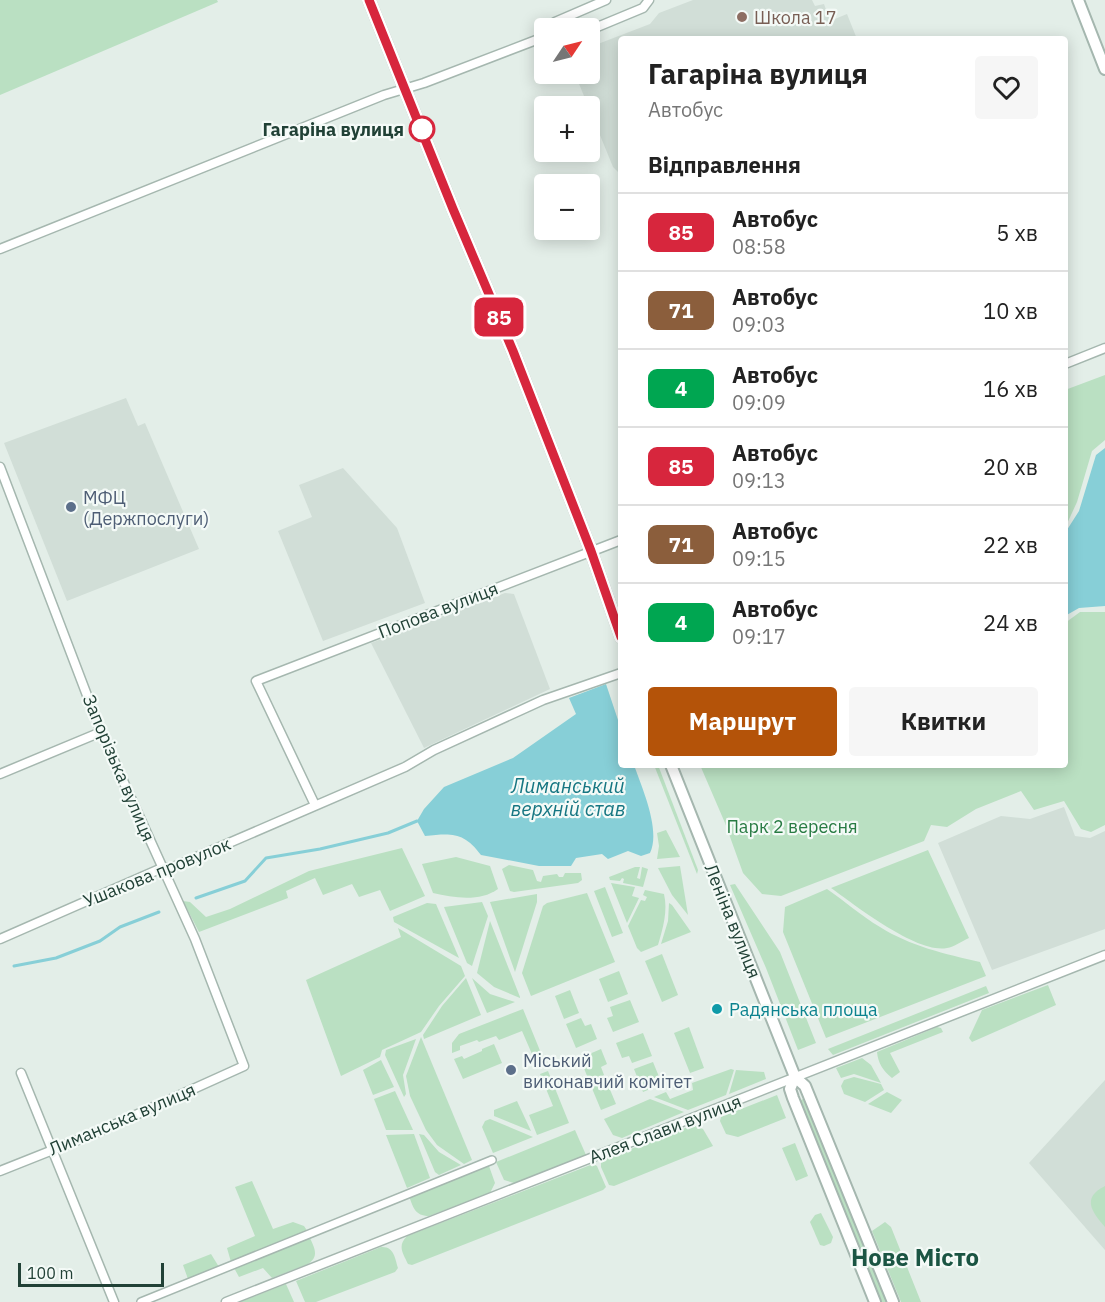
<!DOCTYPE html>
<html lang="uk">
<head>
<meta charset="utf-8">
<style>
  :root { --surface:#fff; --page:#f6f6f6; --text:#222; --muted:#767676; --line:#e0e0e0; --accent:#b45309 }
  body { margin:0; font-family:"IBM Plex Sans",sans-serif; background:var(--page); color:var(--text); height:100vh; display:flex; flex-direction:column; font-size:22px; white-space:nowrap }
  * { box-sizing:border-box; margin:0 }
  p { font-size:20px; color:var(--muted) }
  .icon { flex:none; width:33px; height:33px; fill:none; stroke:currentColor; stroke-width:2; stroke-linecap:round; stroke-linejoin:round }
  .map { position:relative; flex:1; overflow:hidden }
  .panel { position:absolute; left:618px; top:36px; width:450px; height:732px; display:flex; flex-direction:column; background:var(--surface); border-radius:6px; box-shadow:0 3px 15px #0003 }
  .panel>* { flex:none }
  .badge { padding:0 12px; border-radius:9px; font-size:21px; line-height:39px }
  .needle { width:39px; rotate:55deg }
  .buttons { position:absolute; left:534px; top:18px; display:grid; gap:12px }
  .buttons a { display:grid; place-items:center; width:66px; height:66px; border-radius:6px; background:var(--surface); box-shadow:0 3px 15px #0003; font-size:30px }
  .scale { position:absolute; left:18px; bottom:15px; width:146px; box-sizing:border-box; padding-left:6px; border:3px solid #214136; border-top:0; font-size:16px; line-height:21px; white-space:nowrap; color:#214136; -webkit-text-stroke:4px #f4faf7; paint-order:stroke }
  .map>.badge { position:absolute; translate:-50% -50%; box-shadow:0 0 0 3px #fff }
  h2 { padding:0 30px; font-size:22px; line-height:54px }
  .round { display:grid; place-items:center; flex:none; width:63px; height:63px; border-radius:6px; background:var(--page) }
  .head { display:flex; align-items:center; justify-content:space-between; height:102px; padding:0 30px }
  h1 { font-size:28px; font-weight:800; line-height:45px }
  .button { display:flex; gap:12px; margin-top:auto; padding:12px 30px }
  .button a { flex:1; height:69px; border-radius:6px; background:var(--accent); color:#fff; font-size:24px; font-weight:800; line-height:69px; text-align:center }
  .button a+a { background:var(--page); color:var(--text) }
  ul { padding:0; list-style:none }
  li { display:flex; align-items:center; gap:18px; height:78px; padding:0 30px; border-top:2px solid var(--line) }
  li div { flex:1 }
  li b { display:block; font-size:22px }
  li em { font-style:normal }
  li .badge { min-width:66px; font-weight:700; text-align:center }
  .map>svg:first-child { display:block }
</style>
</head>
<body>
<div class="map">
<svg width="1105" height="1302" viewBox="0 0 1105 1302">
  <rect width="100%" height="100%" fill="#e3eee8"/>
  <!-- built -->
  <g fill="#d1ded7">
    <path d="M693,0H812L815,6L824,4L830,21L847,14L857,39H621V175L613,167L575,74H590V47L650,24L659,13Z"/>
    <path d="M126,398L138,426L145,423L199,549L67,601L4,443Z"/>
    <path d="M343,468L397,528L425,603L323,641L278,531L312,517L299,485Z"/>
    <path d="M505,593L514,594L550,689L424,748L371,643Z"/>
    <path d="M1064,807L1075,836L1090,838L1105,831V929L992,970L938,843L1001,816L1030,819Z"/>
    <path d="M1105,1080V1250L1029,1163Z"/>
  </g>
  <!-- green -->
  <g fill="#bae0c2">
    <path d="M0,0H217L218,2L0,95Z"/>
    <path d="M1105,375V440L1092,451L1077,502L1065,528V390Z"/>
    <path d="M1080,612H1105V825L1091,832L1081,829L1064,801L1034,810L1021,791L976,809L947,827L931,825L924,841L781,896L762,894L743,873L725,823L700,765H1065V623Z"/>
    <path d="M654,765H658L698,870L697,874Z"/>
    <path d="M666,830L680,857L657,859L659,846L657,833Z"/>
    <path d="M402,848L425,896L390,911L380,890L359,897L352,884L323,895L315,878L286,891L288,898L199,932L183,901L190,902L206,917L230,909L309,871Z"/>
    <path d="M928,850L969,938C962,941 954,947 947,948C917,954 855,905 831,888Z"/>
    <path d="M456,857L490,866L498,889C480,902 454,898 433,893L422,864Z"/>
    <path d="M509,865L533,870L537,881L541,882L543,876L557,874L559,877H563L565,873H581L582,880L578,883L514,892L510,891L502,869Z"/>
    <path d="M680,866L688,915L672,895L658,868Z"/>
    <path d="M635,867H640L637,878L640,879L642,867L648,869L643,887L623,883L624,879L622,878L620,881L610,880L609,877Z"/>
    <path d="M611,883L635,887L632,896L639,898L627,923Z"/>
    <path d="M735,884L780,952L816,1043L798,1050L766,968L730,885Z"/>
    <path d="M605,887L623,933L612,937L594,891Z"/>
    <path d="M827,889C845,901 861,916 880,927C910,946 945,954 980,962L986,976L826,1038L783,932L785,907Z"/>
    <path d="M645,890L664,894C668,911 663,928 658,945L641,952L637,948L628,926L641,900L645,901L647,897L643,895Z"/>
    <path d="M587,893L615,962L531,996L522,973L543,906L547,903Z"/>
    <path d="M537,894V902L515,972L490,902Z"/>
    <path d="M482,902L488,916L472,966L467,963L444,907Z"/>
    <path d="M427,903L436,904L459,958L394,922L393,917Z"/>
    <path d="M669,903L672,905L691,932L661,944L668,921Z"/>
    <path d="M490,921L520,997V998L494,987L477,973Z"/>
    <path d="M398,928L461,966L465,976L439,1006L421,1032L382,1050L380,1057L341,1076L306,980L401,937Z"/>
    <path d="M662,954L678,995L662,1002L645,961Z"/>
    <path d="M619,971L628,994L608,1002L599,979Z"/>
    <path d="M466,978L481,1015L424,1039L423,1035L442,1006Z"/>
    <path d="M472,978L490,994L515,1002L487,1013Z"/>
    <path d="M1048,985L1056,1005L972,1042L969,1038L982,1010Z"/>
    <path d="M986,986L989,993L833,1055L828,1049Z"/>
    <path d="M570,990L579,1013L564,1019L555,996Z"/>
    <path d="M630,1000L639,1022L613,1032L607,1018L613,1016L610,1007Z"/>
    <path d="M523,1009L543,1058L535,1061L522,1031L499,1040L496,1036L479,1042L477,1040L460,1046V1050L452,1053V1043L459,1034Z"/>
    <path d="M581,1018L585,1026L591,1024L597,1039L576,1048L566,1024Z"/>
    <path d="M689,1027L704,1068L690,1073L674,1033Z"/>
    <path d="M937,1027L941,1028L943,1032L890,1053L900,1072L892,1078C883,1071 878,1063 877,1052Z"/>
    <path d="M643,1033L652,1056L632,1063L629,1056L622,1058L616,1043Z"/>
    <path d="M421,1037L472,1160L464,1164L437,1145L426,1130L410,1096L406,1076Z"/>
    <path d="M416,1039L403,1075L406,1094L404,1097L385,1055L386,1050Z"/>
    <path d="M494,1044L502,1063L463,1079L454,1059L462,1056L464,1059L482,1051V1049Z"/>
    <path d="M601,1049L607,1064L601,1067L604,1075L589,1081L580,1058Z"/>
    <path d="M862,1058L871,1065L881,1083L854,1074L841,1078L836,1068Z"/>
    <path d="M381,1060L394,1087L373,1095L363,1070Z"/>
    <path d="M653,1062L662,1084L643,1092L634,1069Z"/>
    <path d="M731,1069L734,1070L726,1095L688,1110L654,1097L666,1092L670,1099L693,1090L692,1083Z"/>
    <path d="M736,1070L764,1072L766,1079L729,1094Z"/>
    <path d="M548,1071L569,1123L537,1135L529,1115L553,1106L540,1074Z"/>
    <path d="M854,1077L881,1084L884,1090L865,1102L844,1094L841,1086L844,1080Z"/>
    <path d="M606,1080L616,1104L601,1110L591,1086Z"/>
    <path d="M395,1091L413,1130H386L374,1099Z"/>
    <path d="M887,1092L902,1100L891,1113L868,1104Z"/>
    <path d="M777,1095L786,1118L738,1137L726,1134L720,1121L721,1117Z"/>
    <path d="M805,1098L889,1302H881L799,1101Z"/>
    <path d="M650,1099L684,1112L622,1138L613,1135L604,1119Z"/>
    <path d="M517,1101L531,1131L494,1116V1110Z"/>
    <path d="M490,1119L533,1137L493,1153L482,1127L485,1121Z"/>
    <path d="M693,1125L703,1129L713,1146L614,1186L609,1185L601,1167V1162L605,1159Z"/>
    <path d="M575,1130L586,1155L514,1183L504,1180L496,1162Z"/>
    <path d="M414,1134L430,1178L407,1188L386,1135Z"/>
    <path d="M419,1134L424,1135L439,1152L461,1165L439,1175L435,1172Z"/>
    <path d="M795,1143L808,1176L796,1181L782,1148Z"/>
    <path d="M593,1164L597,1166L606,1187L603,1190L412,1265L408,1264C403,1253 397,1246 407,1236Z"/>
    <path d="M489,1166L495,1183L490,1193L429,1216C415,1216 413,1207 409,1196Z"/>
    <path d="M252,1181L273,1229L293,1222L304,1226L308,1232L231,1262L227,1248L255,1236L235,1187Z"/>
    <path d="M1105,1186V1227C1092,1212 1081,1198 1105,1186Z"/>
    <path d="M821,1213L833,1237L831,1243L824,1246L820,1245L810,1222L815,1215Z"/>
    <path d="M885,1222L891,1227L921,1302H901L872,1231Z"/>
    <path d="M309,1236C314,1247 320,1256 308,1264L272,1278L263,1268L239,1277L233,1266Z"/>
    <path d="M381,1247C394,1246 395,1258 398,1268L395,1272L316,1302H305L296,1281Z"/>
    <path d="M211,1254L219,1267L188,1279L183,1265Z"/>
    <path d="M286,1284L294,1302H240Z"/>
  </g>
  <!-- water -->
  <g fill="#87cfd7">
    <path d="M1105,448V606L1079,608L1065,616V533L1079,511L1096,455Z"/>
    <path d="M606,684L621,729V765H634C642,788 661,830 650,853L641,856L628,851L608,859L602,854L576,858L571,866H539L481,855C464,832 452,833 425,836L417,821L424,809L444,787L513,758L576,714L569,698Z"/>
  </g>
  <g fill="none" stroke-linecap="round" stroke-linejoin="round">
    <!-- stream -->
    <g stroke="#87cfd7" stroke-width="3">
      <path d="M196,898L245,881L266,858L320,849L388,833L417,821"/>
      <path d="M14,966L56,958L100,941L120,927L159,912"/>
    </g>
    <!-- pedestrian casing -->
    <g stroke="#a5b7af" stroke-width="10">
      <path id="pedestrian" d="M141,1302L492,1160"/>
    </g>
    <!-- minor casing -->
    <g stroke="#a5b7af" stroke-width="11">
      <g id="minor">
        <path d="M551,28L555,22L606,0"/>
        <path d="M590,30L643,8L649,0"/>
        <path d="M0,249L384,95L424,83L544,37"/>
        <path d="M1065,364L1105,348"/>
        <path d="M0,467L101,732L195,939L244,1066L98,1132L0,1171"/>
        <path d="M0,774L101,732"/>
        <path d="M315,805L256,681L621,540"/>
        <path d="M0,939L162,868H171L405,767L434,750L543,700L621,673"/>
        <path d="M21,1073L114,1302"/>
        <path d="M226,1302L1105,955"/>
      </g>
    </g>
    <!-- tertiary casing -->
    <g stroke="#a5b7af" stroke-width="14">
      <g id="tertiary">
        <path d="M369,0L453,209L513,351L591,551L621,637"/>
        <path d="M1078,0L1105,69"/>
        <path d="M671,765L795,1077L805,1086L893,1302"/>
        <path d="M795,1077L790,1089L793,1098L875,1302"/>
      </g>
    </g>
    <!-- pedestrian -->
    <use href="#pedestrian" stroke="#fff" stroke-width="7"/>
    <!-- minor -->
    <use href="#minor" stroke="#fff" stroke-width="8"/>
    <!-- tertiary -->
    <use href="#tertiary" stroke="#fff" stroke-width="10"/>
  </g>
  <g fill="none" stroke-linecap="round" stroke-linejoin="round">
    <!-- line casing -->
    <g stroke="#fff" stroke-width="14">
      <path id="line" d="M369,0L453,209L513,351L591,551L621,637"/>
    </g>
    <!-- line -->
    <use href="#line" stroke="#d7263d" stroke-width="9"/>
  </g>
  <!-- markers -->
  <circle fill="#8d6e63" stroke="#f4faf7" stroke-width="2" cx="742" cy="17" r="6"/>
  <circle fill="#fff" stroke="#d7263d" stroke-width="3" cx="422" cy="129" r="12"/>
  <g fill="#5c6f8a" stroke="#f4faf7" stroke-width="2">
    <circle cx="71" cy="507" r="6"/>
    <circle cx="511" cy="1070" r="6"/>
  </g>
  <circle fill="#0f9aa8" stroke="#f4faf7" stroke-width="2" cx="717" cy="1009" r="6"/>
  <g text-anchor="middle" dominant-baseline="central" stroke-width="4.5" stroke-linejoin="round" paint-order="stroke">
    <!-- education labels -->
    <g font-size="18" fill="#785e54" stroke="#f4faf7" text-anchor="start">
      <text x="754" y="17">Школа 17</text>
    </g>
    <!-- stop labels -->
    <g font-size="18" font-weight="bold" fill="#214136" stroke="#f4faf7" text-anchor="end">
      <text x="404" y="129">Гагаріна вулиця</text>
    </g>
    <!-- service labels -->
    <g font-size="18" fill="#4e5e75" stroke="#f4faf7" text-anchor="start">
      <text x="83" y="497">МФЦ<tspan x="83" dy="21">(Держпослуги)</tspan></text>
      <text x="523" y="1060">Міський<tspan x="523" dy="21">виконавчий комітет</tspan></text>
    </g>
    <!-- street labels -->
    <g font-size="18" fill="#214136" stroke="#f4faf7">
      <text transform="translate(438 610) rotate(-21)">Попова вулиця</text>
      <text transform="translate(119 768) rotate(67)">Запорізька вулиця</text>
      <text transform="translate(157 872) rotate(-22)">Ушакова провулок</text>
      <text transform="translate(733 921) rotate(68)">Леніна вулиця</text>
      <text transform="translate(122 1119) rotate(-23)">Лиманська вулиця</text>
      <text transform="translate(665 1129) rotate(-21)">Алея Слави вулиця</text>
    </g>
    <!-- park labels -->
    <g font-size="18" fill="#287b43" stroke="#f4faf7">
      <text x="792" y="826">Парк 2 вересня</text>
    </g>
    <!-- culture labels -->
    <g font-size="18" fill="#0d838f" stroke="#f4faf7" text-anchor="start">
      <text x="729" y="1009">Радянська площа</text>
    </g>
    <!-- water labels -->
    <g font-size="20" font-style="italic" fill="#167682" stroke="#f4faf7">
      <text x="568" y="785">Лиманський<tspan x="568" dy="23">верхній став</tspan></text>
    </g>
    <!-- district labels -->
    <g font-size="24" font-weight="bold" fill="#1b5543" stroke="#f4faf7">
      <text x="915" y="1257">Нове Місто</text>
    </g>
  </g>
</svg>
<div class="buttons">
<a><svg class="needle" viewBox="-14 -14 28 28"><path d="M0-13l5 13h-10z" fill="#e53935"/><path d="M0 13l5-13h-10z" fill="#767676"/></svg></a>
<a>+</a>
<a>−</a>
</div>
<div class="scale">100 m</div>
<b class="badge" style="left:499px;top:317px;background:#d7263d;color:#fff">85</b>
<section class="panel">
<div class="head"><div><h1>Гагаріна вулиця</h1><p>Автобус</p></div><a class="round"><svg class="icon" aria-label="heart" viewBox="0 0 24 24"><path d="M12 20l-8-8c-3-5 5-10 8-4 3-6 11-1 8 4z"/></svg></a></div>
<h2>Відправлення</h2>
<ul>
<li><span class="badge" style="background:#d7263d;color:#fff">85</span><div><b>Автобус</b><p>08:58</p></div><em>5 хв</em></li>
<li><span class="badge" style="background:#8b5e3c;color:#fff">71</span><div><b>Автобус</b><p>09:03</p></div><em>10 хв</em></li>
<li><span class="badge" style="background:#00a651;color:#fff">4</span><div><b>Автобус</b><p>09:09</p></div><em>16 хв</em></li>
<li><span class="badge" style="background:#d7263d;color:#fff">85</span><div><b>Автобус</b><p>09:13</p></div><em>20 хв</em></li>
<li><span class="badge" style="background:#8b5e3c;color:#fff">71</span><div><b>Автобус</b><p>09:15</p></div><em>22 хв</em></li>
<li><span class="badge" style="background:#00a651;color:#fff">4</span><div><b>Автобус</b><p>09:17</p></div><em>24 хв</em></li>
</ul>
<div class="button"><a>Маршрут</a><a>Квитки</a></div>
</section>
</div>
</body>
</html>
